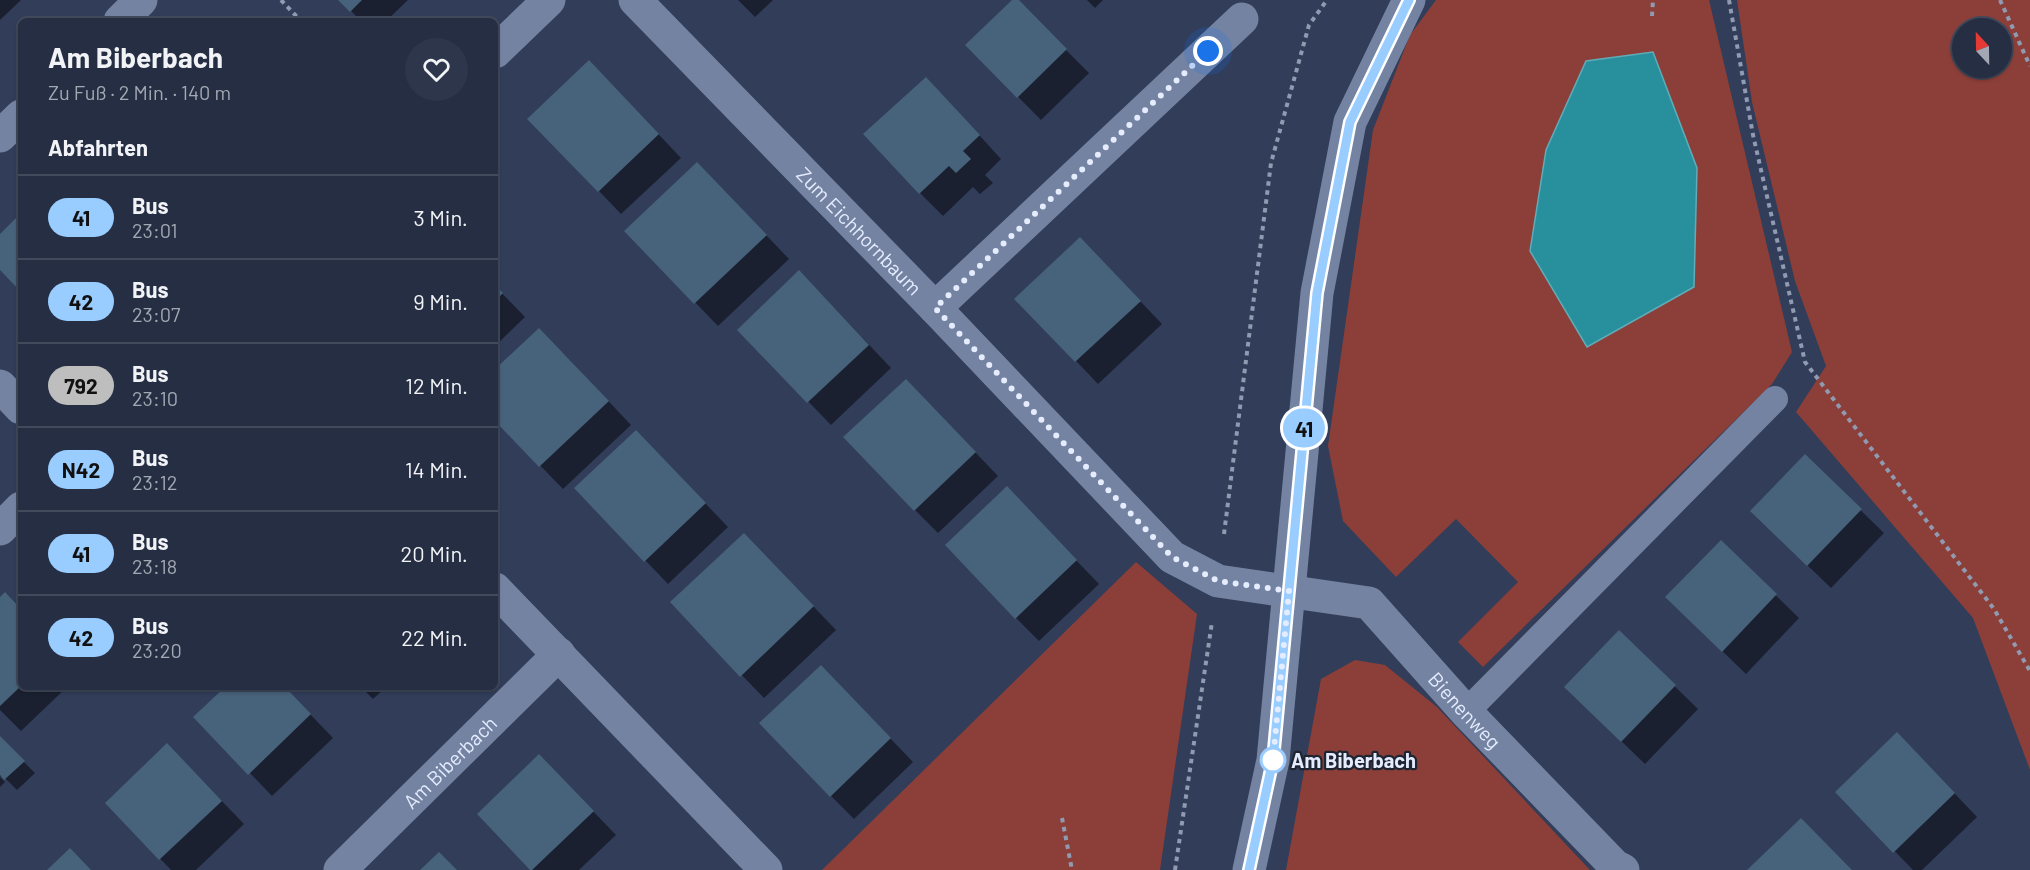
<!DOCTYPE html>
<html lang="de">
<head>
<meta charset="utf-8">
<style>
  :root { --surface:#252e43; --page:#2d364a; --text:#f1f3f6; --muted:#a3a8b2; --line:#424a5c }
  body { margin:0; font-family:Barlow,sans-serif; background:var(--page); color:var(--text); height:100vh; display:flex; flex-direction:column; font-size:22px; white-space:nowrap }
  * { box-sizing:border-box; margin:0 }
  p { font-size:20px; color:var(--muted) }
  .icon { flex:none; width:33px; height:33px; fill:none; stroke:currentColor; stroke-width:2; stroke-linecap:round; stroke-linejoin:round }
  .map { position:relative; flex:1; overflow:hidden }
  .sheet { position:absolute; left:18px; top:18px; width:480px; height:672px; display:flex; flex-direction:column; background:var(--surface); border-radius:9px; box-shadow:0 2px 4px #0004,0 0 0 2px var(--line) }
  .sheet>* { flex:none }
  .badge { padding:0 12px; border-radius:20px; font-size:21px; line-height:39px }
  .needle { width:39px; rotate:338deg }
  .fabs { position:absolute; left:1952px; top:18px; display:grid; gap:12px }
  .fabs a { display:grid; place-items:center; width:60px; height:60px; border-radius:50%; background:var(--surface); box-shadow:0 2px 4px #0004,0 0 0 2px var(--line); font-size:30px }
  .you { position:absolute; width:30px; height:30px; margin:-15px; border:4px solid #fff; border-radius:50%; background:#1a73e8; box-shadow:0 0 0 9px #1a73e833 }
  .map>.badge { position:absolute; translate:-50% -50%; box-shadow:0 0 0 3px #fff }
  h2 { padding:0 30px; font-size:22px; line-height:54px }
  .round { display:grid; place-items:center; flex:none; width:63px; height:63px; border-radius:32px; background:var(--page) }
  .head { display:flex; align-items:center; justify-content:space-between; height:102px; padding:0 30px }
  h1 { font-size:28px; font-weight:700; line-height:45px }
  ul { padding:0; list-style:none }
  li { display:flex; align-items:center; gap:18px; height:84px; padding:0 30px; border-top:2px solid var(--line) }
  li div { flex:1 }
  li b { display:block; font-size:22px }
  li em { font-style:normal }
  li .badge { min-width:66px; font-weight:700; text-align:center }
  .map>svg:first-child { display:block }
</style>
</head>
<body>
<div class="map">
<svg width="2030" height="870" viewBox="0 0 2030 870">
  <rect width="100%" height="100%" fill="#313d59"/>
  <!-- green -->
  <g fill="#8c3f38" fill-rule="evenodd">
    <path d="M1436,0H1709L1792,352L1772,384L1483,667L1458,642L1518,582L1456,519L1396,577L1343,521L1328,446L1373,130L1410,35Z"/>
    <path d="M1737,0H2030V770L1973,618L1796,412L1826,366L1795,281L1752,102ZM1962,28H2001V68H1962Z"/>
    <path d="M1136,562L1197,614L1160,870H822Z"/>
    <path d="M1355,660L1385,665L1437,707L1590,870H1286L1321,679Z"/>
  </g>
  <!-- water -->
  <path fill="#28909c" stroke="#60acb9" stroke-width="1.5" d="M1653,52L1697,168L1694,287L1587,347L1530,251L1546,150L1586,61Z"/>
  <!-- shadow -->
  <g fill="#0007">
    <path d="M0,0H21L0,20Z"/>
    <path d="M340,0H408L386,21H361Z"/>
    <path d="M738,0H773L755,17Z"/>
    <path d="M1014,0H1016L1089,73L1041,120L967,45Z"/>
    <path d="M1087,0H1103L1095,8Z"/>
    <path d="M612,85L681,158L621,214L599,191Z"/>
    <path d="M949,102L1001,159L985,175L993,183L980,194L973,187L943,216L920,193Z"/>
    <path d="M720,187L789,259L718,326L626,231Z"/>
    <path d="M1103,262L1162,324L1098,384L1017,299Z"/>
    <path d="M495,286L525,317L495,346Z"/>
    <path d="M822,295L891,368L831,425L739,330Z"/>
    <path d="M562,352L631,425L563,489L495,419V371Z"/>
    <path d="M928,403L998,476L938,533L915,510Z"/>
    <path d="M659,455L728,527L668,584L576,488Z"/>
    <path d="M1805,456L1884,533L1831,588L1775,534Z"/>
    <path d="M1029,511L1099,584L1039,641L1016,618Z"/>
    <path d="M1721,542L1799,618L1746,674L1690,620Z"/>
    <path d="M767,558L836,630L764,698L672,603Z"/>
    <path d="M0,599L21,610V687H67L21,731L0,710Z"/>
    <path d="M1619,632L1698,709L1645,764L1589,710Z"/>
    <path d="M227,687H284L333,738L272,796L196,717Z"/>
    <path d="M361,687H386L373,699Z"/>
    <path d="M844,690L913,762L854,819L831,796Z"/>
    <path d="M0,738L35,773L17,790L2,775L0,777Z"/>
    <path d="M1920,757L1977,817L1922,870H1913L1837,792Z"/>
    <path d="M190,768L244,824L196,870H171L107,803Z"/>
    <path d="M0,777L5,782L0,787Z"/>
    <path d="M562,779L616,835L579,870H532Z"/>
  </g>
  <!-- building -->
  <g fill="#47627b">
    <path d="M338,0H362L350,12Z"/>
    <path d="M1012,0H1019L1067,49L1017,98L965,45Z"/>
    <path d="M589,60L659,134L598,192L527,119Z"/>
    <path d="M926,77L980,135L963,151L971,159L956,173L949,166L919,194L863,134Z"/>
    <path d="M697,162L767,235L694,304L624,231Z"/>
    <path d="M21,213V292L0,270V234Z"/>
    <path d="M1080,237L1141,301L1075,362L1014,299Z"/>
    <path d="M799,270L869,345L807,403L737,330Z"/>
    <path d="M495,285L503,293L495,301Z"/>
    <path d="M539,328L609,401L539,467L495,421V369Z"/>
    <path d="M906,379L976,452L914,511L843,437Z"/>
    <path d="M636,430L706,503L644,562L574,488Z"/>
    <path d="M1805,454L1862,509L1807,566L1750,511Z"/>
    <path d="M1007,486L1077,560L1015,619L945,545Z"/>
    <path d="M744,533L814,606L740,677L670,602Z"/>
    <path d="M1721,540L1777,594L1722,652L1665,597Z"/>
    <path d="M5,592L21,609V686L0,706V597Z"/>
    <path d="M1619,630L1676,685L1621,742L1564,687Z"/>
    <path d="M821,665L891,738L830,797L759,723Z"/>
    <path d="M225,687H285L311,714L248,775L193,717Z"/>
    <path d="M1897,732L1955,793L1893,853L1835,792Z"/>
    <path d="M0,736L25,761L4,780L0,775Z"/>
    <path d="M167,743L222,801L159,860L105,803Z"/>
    <path d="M539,754L594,811L532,870H530L477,814Z"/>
    <path d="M1801,818L1852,870H1747Z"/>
    <path d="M70,848L91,870H47Z"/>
    <path d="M439,852L457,870H420Z"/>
  </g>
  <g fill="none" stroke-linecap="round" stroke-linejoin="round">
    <!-- path -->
    <g stroke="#909ab0" stroke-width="4" stroke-dasharray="4.5 4.5" stroke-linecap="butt">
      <path d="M281,0L301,21"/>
      <path d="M1729,0L1753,135L1805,362L1994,609L2030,671"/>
      <path d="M2000,0L2030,66"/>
      <path d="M1652,16L1653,0"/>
      <path d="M1224,534L1271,163L1309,25L1327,0"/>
      <path d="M1062,818L1072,870"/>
      <path d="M1175,870L1212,622"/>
    </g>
    <!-- service -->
    <path stroke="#7583a2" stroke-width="26" d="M1466,712L1775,399"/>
    <!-- minor -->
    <g stroke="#7583a2" stroke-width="33">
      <path id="s1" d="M635,0L935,308L1172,557L1218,581L1369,603L1466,712L1615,866L1623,870"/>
      <path d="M120,21L141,0"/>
      <path d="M495,52L549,0"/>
      <path d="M0,136L21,116"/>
      <path d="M935,308L1242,19"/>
      <path d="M0,386L21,408"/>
      <path d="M0,529L21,508"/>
      <path d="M495,589L766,870"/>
      <path id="s2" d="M340,870L559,654"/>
    </g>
    <!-- tertiary -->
    <path stroke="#7583a2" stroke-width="33" d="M1249,870L1273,760L1317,293L1350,122L1409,0"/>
  </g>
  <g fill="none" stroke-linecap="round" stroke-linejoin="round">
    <!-- line casing -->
    <g stroke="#fff" stroke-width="14">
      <path id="line" d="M1249,870L1273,760L1317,293L1350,122L1409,0"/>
    </g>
    <!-- line -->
    <use href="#line" stroke="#9cf" stroke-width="9"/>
    <!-- walk -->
    <path stroke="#e4ecfe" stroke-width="6" stroke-dasharray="0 10.8" d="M1208,51L935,308L1172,557L1218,581L1289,591L1273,760"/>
  </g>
  <!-- markers -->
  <circle fill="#fff" stroke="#9cf" stroke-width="3" cx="1273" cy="760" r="12"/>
  <g text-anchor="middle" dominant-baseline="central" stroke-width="4.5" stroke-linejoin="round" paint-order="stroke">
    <!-- street labels -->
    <g font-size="20" fill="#e4ecfe" stroke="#1f2431">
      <text stroke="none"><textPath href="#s1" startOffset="322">Zum Eichhornbaum</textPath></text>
      <text stroke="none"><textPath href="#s1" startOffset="1122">Bienenweg</textPath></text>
      <text stroke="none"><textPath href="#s2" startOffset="154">Am Biberbach</textPath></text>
    </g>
    <!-- stop labels -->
    <g font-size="20" font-weight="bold" fill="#e4ecfe" stroke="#1f2431" text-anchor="start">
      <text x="1291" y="760">Am Biberbach</text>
    </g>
  </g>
</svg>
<div class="fabs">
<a><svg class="needle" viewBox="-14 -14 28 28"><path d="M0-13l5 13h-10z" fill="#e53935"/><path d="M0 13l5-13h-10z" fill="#a3a8b2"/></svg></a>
</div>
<div class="you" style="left:1208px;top:51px"></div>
<b class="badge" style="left:1304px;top:428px;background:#9cf;color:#111">41</b>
<section class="sheet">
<div class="head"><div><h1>Am Biberbach</h1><p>Zu Fuß · 2 Min. · 140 m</p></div><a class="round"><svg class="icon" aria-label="heart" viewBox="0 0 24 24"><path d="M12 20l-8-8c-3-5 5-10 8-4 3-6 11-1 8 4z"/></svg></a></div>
<h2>Abfahrten</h2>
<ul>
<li><span class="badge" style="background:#9cf;color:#111">41</span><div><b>Bus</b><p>23:01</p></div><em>3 Min.</em></li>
<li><span class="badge" style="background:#9cf;color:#111">42</span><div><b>Bus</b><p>23:07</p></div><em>9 Min.</em></li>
<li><span class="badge" style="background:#bebebe;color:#111">792</span><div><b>Bus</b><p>23:10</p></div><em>12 Min.</em></li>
<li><span class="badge" style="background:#9cf;color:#111">N42</span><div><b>Bus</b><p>23:12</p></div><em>14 Min.</em></li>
<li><span class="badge" style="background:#9cf;color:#111">41</span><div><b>Bus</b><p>23:18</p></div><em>20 Min.</em></li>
<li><span class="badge" style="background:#9cf;color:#111">42</span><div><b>Bus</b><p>23:20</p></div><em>22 Min.</em></li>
</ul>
</section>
</div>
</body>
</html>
